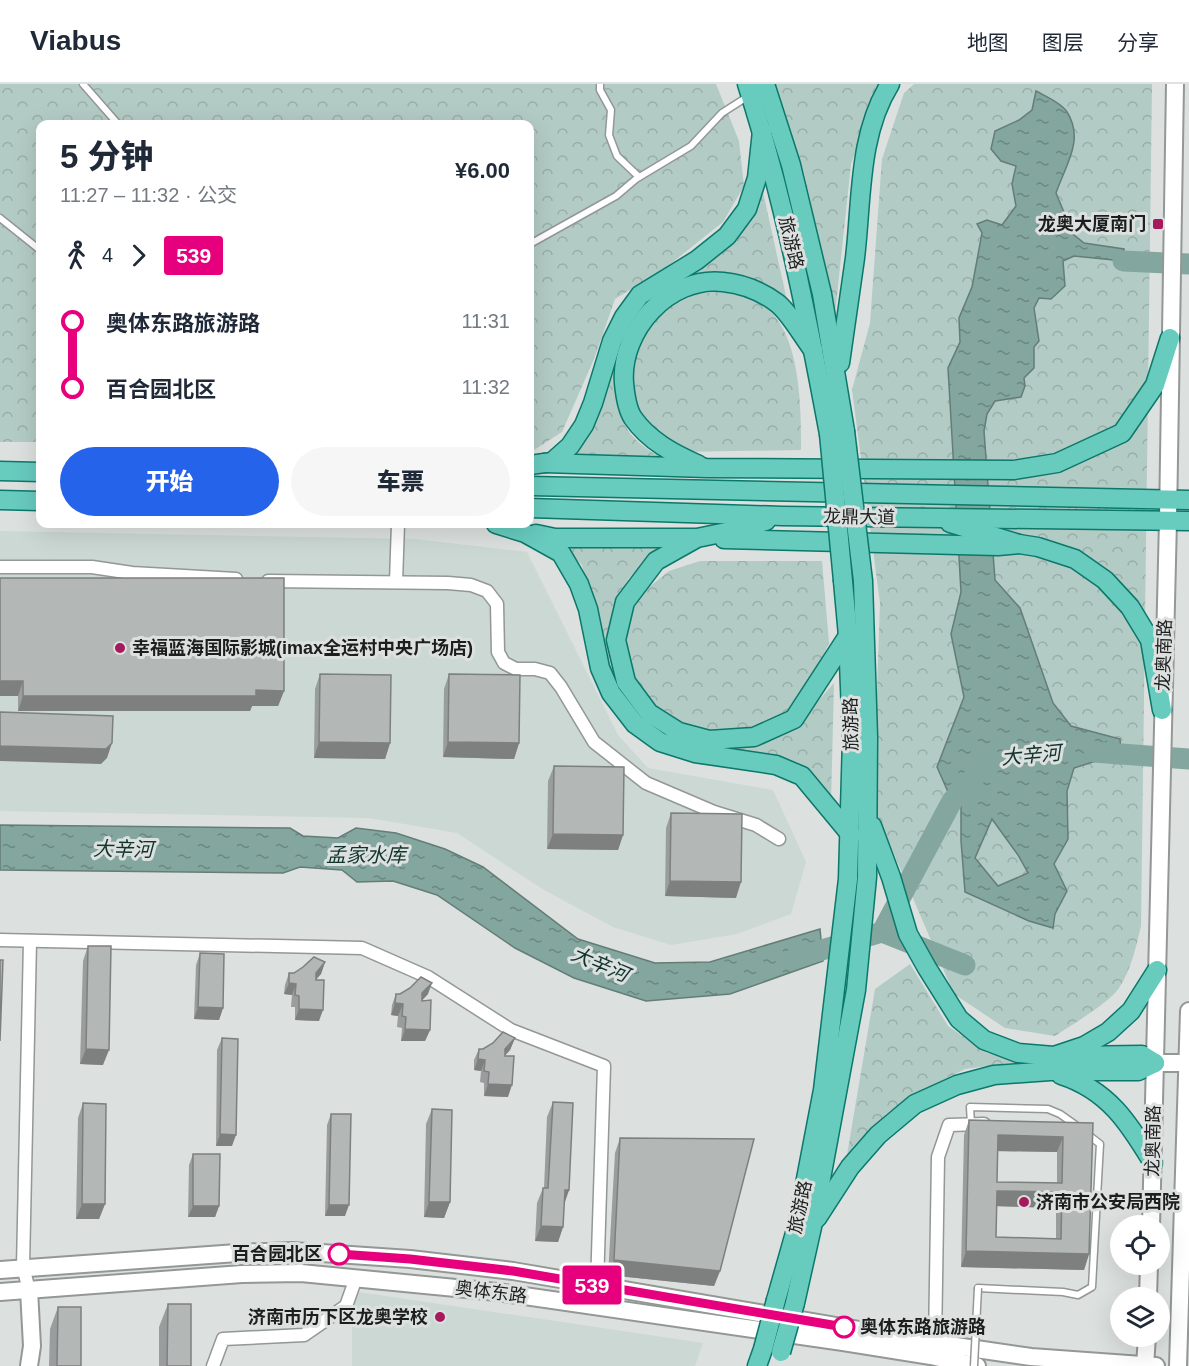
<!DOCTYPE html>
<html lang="zh">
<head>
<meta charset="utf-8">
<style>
  :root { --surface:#fff; --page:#f6f6f7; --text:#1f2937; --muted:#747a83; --line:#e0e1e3; --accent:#2563eb }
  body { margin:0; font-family:Helvetica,"Noto Sans SC",sans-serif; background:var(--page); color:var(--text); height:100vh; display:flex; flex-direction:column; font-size:22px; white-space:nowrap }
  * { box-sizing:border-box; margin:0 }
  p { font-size:20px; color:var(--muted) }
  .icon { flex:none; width:33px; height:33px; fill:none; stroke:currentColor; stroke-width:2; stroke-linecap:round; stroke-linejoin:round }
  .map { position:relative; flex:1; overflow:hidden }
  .side { position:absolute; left:36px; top:36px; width:498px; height:408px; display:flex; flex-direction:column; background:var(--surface); border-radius:12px; box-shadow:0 6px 24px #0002 }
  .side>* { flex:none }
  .badge { padding:0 12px; border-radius:4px; font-size:21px; line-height:39px }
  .tools { position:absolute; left:1110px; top:1131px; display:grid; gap:12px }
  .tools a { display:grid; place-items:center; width:60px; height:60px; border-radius:50%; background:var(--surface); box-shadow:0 6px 24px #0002; font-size:30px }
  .map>.badge { position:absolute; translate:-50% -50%; box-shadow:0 0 0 3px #fff }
  .legs { display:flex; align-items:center; gap:9px; height:66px; padding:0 24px; font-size:20px }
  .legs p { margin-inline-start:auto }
  .summary { display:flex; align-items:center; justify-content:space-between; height:102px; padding:0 24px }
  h1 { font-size:33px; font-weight:800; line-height:45px }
  .button { display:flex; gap:12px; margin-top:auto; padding:12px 24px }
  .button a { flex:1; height:69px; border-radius:36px; background:var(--accent); color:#fff; font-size:24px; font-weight:800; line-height:69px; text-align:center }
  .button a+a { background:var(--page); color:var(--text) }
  ul { padding:0 24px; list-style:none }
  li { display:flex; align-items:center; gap:21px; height:66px; font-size:22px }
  li i { display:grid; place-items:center; width:9px; height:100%; margin:0 8px; background:currentColor }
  li i::after { content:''; width:15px; height:15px; margin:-8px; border:4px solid; border-radius:50%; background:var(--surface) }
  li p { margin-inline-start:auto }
  li:first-child i { background:linear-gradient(#0000 50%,currentColor 0) }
  li:last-child i { background:linear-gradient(currentColor 50%,#0000 0) }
  header { display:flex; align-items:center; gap:36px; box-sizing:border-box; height:84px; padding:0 30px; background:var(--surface); border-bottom:2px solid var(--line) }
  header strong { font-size:28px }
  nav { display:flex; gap:33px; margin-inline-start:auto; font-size:21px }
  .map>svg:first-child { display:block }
</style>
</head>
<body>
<header>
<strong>Viabus</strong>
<nav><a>地图</a><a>图层</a><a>分享</a></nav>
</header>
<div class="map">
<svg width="1189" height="1282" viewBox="0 0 1189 1282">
  <defs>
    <pattern id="forest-crowns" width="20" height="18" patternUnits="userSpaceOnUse" patternTransform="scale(1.5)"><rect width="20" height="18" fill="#b3cbc5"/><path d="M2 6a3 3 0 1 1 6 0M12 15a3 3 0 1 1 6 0" fill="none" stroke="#99aea9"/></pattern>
    <pattern id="water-ripples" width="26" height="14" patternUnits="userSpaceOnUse" patternTransform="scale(1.5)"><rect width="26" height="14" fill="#83a69e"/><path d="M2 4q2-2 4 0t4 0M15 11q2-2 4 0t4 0" fill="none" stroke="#6a8780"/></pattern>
  </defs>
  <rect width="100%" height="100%" fill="#dce0df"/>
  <!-- built -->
  <g fill="#cbd8d4">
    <path d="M0,447L415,455L527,468L618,651L648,684L773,706L806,778L791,830L737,850L671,861L613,843L544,806L457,749L369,734L0,727Z"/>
    <path d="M352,1207L703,1259L695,1282H352Z"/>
  </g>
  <!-- forest -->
  <g fill="url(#forest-crowns)">
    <path d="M0,0H716L739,57L744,102L723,138L664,185L615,215L594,275L562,348L534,366H530V40H40V358H0Z"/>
    <path d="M774,0H880L851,80L835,230L804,88Z"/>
    <path d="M914,0H1152L1141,842C1136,863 1131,886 1119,904C1110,918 1070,942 1055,952L1005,944L954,910L873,721L880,519L852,306L870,239L882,75L904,9Z"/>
    <path d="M763,108L788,221C770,209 753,196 732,192C719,190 703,194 691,197C675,202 643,219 634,234C614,264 609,306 624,339C631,356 649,366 664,376L567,374C577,362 590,347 596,332C608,301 611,256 632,229C650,204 679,197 704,182C733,164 750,137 763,108Z"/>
    <path d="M718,208C734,210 749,212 763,221C801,247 801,324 801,366L678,368L646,341L632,308L633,276L646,244L665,225L695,210Z"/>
    <path d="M664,462L629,494L620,510L610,552L612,585L622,608L642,633L727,662L802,635L834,599L831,718L807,689L652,647L614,607L582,481L564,463Z"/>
    <path d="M700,477H822L829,559L809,601L787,629L757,643L716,647L682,641L656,624L632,593L626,553L630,531L643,508L669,487Z"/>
    <path d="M910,880L948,942L987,969L1026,977L965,985L931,1002L886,1030L846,1077L875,905Z"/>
  </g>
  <!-- water -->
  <g fill="url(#water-ripples)" stroke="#647d77" stroke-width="1.5" fill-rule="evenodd">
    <path d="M1036,7C1045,12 1062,19 1067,28C1085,56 1065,82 1056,109L1073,150L1084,159L1124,165L1123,177L1074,172L1063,177L1065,202L1051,215L1039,214L1034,224L1039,257L1034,263V284L1024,294L1025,302L1021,313L995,317L987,330L984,347L995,496L1020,524L1053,619L1071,642L1120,655L1121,669L1074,684L1067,707L1068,755L1054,780L1067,807L1055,830L1053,844L1029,837L965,808L961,757V707L952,717L937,683L964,613L951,550L961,508L948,284L960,258L959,234L972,203L982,149L977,140L987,136L1002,141L1016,122L1012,100L1016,82L1001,77L991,65L995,47L1019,36L1032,26ZM992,735L1018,771L1028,789L998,802L975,774Z"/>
    <path d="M0,741L290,744L303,752L338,754L356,744L396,749L445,765L483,783L578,855L655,879L710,878L820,845L823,877L730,910L646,917L574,894L515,864L437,811L393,797L357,798L342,786L300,783L283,789L0,786Z"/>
  </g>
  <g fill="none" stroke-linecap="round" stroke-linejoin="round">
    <!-- river -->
    <g stroke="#83a69e" stroke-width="21">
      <path d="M1123,177L1189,180"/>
      <path d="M1094,668L1189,675"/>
      <path d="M882,848L965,881"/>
      <path d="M795,874L882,848L952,717L990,676"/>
    </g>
    <!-- lane casing -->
    <g stroke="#939796" stroke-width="9">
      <g id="lane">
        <path d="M83,0L118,40"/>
        <path d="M600,0V6L611,26L609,51L617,72L639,93"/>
        <path d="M0,134L40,166"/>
        <path d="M530,160L616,112L636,95L691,62L722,29L747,13"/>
        <path d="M971,1040L970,1023L1048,1025L1060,1030L1077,1042"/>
        <path d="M978,1204L1063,1208L1078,1211L1092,1203L1100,1060L1087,1050"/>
      </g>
    </g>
    <!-- street casing -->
    <g stroke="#939796" stroke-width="15">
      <g id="street">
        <path d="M0,483H92L132,489L236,495"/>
        <path d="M268,497L448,499L471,501L487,507L497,520L498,568L504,579L516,585H535L550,589L561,603L594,658L646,699L714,728L756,741L779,755"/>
        <path d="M396,498L398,440"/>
        <path d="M0,856L362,864L428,893L511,946L604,982L597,1202"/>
        <path d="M29,1206L23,1183L30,857"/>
        <path d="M933,1265L935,1259L938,1073L949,1041L984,1040"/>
        <path d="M213,1282L223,1255L304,1251L346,1222L356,1194"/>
      </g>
    </g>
    <!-- secondary casing -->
    <g stroke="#939796" stroke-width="20">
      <g id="secondary">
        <path d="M1155,979H1189"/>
        <path d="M1151,1142L1168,436L1175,0"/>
        <path d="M0,1186L237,1169L292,1167L410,1175L513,1187L935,1259L1031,1273L1156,1282"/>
        <path d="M29,1206L32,1262L29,1282"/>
        <path d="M0,1208L242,1190L301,1189L497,1208L843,1258L931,1272L977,1282"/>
        <path d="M1148,1214L1149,1180"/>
        <path d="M1145,1282L1147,1252"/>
        <path d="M1178,1282L1189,927"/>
      </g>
    </g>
    <!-- primary casing -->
    <g stroke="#0b786a" stroke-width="21">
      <g id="primary">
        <path d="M747,0C784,115 807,232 829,350"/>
        <path d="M765,0L791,81L822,210L845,347"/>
        <path d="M840,279C845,244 850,209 855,174C862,116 858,51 890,0"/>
        <path d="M544,379L707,384L1014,386L1057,379L1122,349L1155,301L1170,254"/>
        <path d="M530,381L552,378L570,362L584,341L593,319L612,257L624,233L640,211L697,176L727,152L747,125L757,94L762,47"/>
        <path d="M699,381C674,370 649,357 633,334C627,325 625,310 624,299C620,247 668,192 723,198C743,200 761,207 777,219C790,229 803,253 813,266"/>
        <path d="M0,387L40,388"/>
        <path d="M530,402L1189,416"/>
        <path d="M0,416L40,417"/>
        <path d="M530,424L782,432L1189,437"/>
        <path d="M766,437L736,446L697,454L656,477L625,518L616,556L626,598L649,629L679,648L709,656L754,653L794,635L848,552"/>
        <path d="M950,439L1019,460L1038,463L1075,475L1105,496L1130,523L1150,556L1162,626"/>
        <path d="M496,440L525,449L561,469L579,500L588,525L600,584L611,609L635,640L660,658L695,669L776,681L802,692L851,751"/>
        <path d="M536,450L555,454H694"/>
        <path d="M724,455L998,462L1019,460"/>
        <path d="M872,742L891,793L908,850L927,884L959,935L984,956L1018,969L1054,972L1084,962L1108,948L1131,927L1157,886"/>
        <path d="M1069,972L1142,971L1155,979"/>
        <path d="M1061,991C1108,1006 1129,1039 1153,1079"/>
        <path d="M817,1134L850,1083L878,1051L915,1020L957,1001L994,991L1050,987H1138L1155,979"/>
        <path d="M776,1216L797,1142L823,1006L848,795L852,655L848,552L843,497"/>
        <path d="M795,1219L812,1143L856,906L867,793L868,653L863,497"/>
        <path d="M757,1282L763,1265"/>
      </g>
    </g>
    <!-- lane -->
    <use href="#lane" stroke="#fff" stroke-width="6"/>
    <!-- street -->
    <use href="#street" stroke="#fff" stroke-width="12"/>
    <!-- secondary -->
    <use href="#secondary" stroke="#fff" stroke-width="16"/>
    <!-- primary -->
    <use href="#primary" stroke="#67cbbe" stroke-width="18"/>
    <!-- lane-bridge casing -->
    <g stroke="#939796" stroke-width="9" stroke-linecap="butt">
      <path id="lane-bridge" d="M974,1282L978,1204"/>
    </g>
    <!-- primary-bridge casing -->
    <g stroke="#0b786a" stroke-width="21" stroke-linecap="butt">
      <g id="primary-bridge">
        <path d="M845,347L863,497"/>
        <path d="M829,350L843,497"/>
        <path d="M763,1265L776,1216"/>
        <path d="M781,1268L795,1219"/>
      </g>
    </g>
    <!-- lane-bridge -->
    <use href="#lane-bridge" stroke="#fff" stroke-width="6"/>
    <!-- primary-bridge -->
    <use href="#primary-bridge" stroke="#67cbbe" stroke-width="18"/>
  </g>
  <!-- wall -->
  <g fill="#9a9d9d" fill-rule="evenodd">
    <path d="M0,494L284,607L278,622H252L250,627H18V612Z"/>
    <path d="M320,590L390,659L385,675L314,674L315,605Z"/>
    <path d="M449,590L519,659L514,675L443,673L444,605Z"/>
    <path d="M554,682L623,751L618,766L547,765L548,697Z"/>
    <path d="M671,729L736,814L665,812L666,744Z"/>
    <path d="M88,862L103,981L80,980L83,877Z"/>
    <path d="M200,869L223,924L219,936L194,935L196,881Z"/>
    <path d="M325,878L321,890L316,896L319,937L295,936V923H291L292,911L284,910L285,901L289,889H294Z"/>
    <path d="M396,910H428L422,916L430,946L425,957H401L402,944L397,943L398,932L391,931L392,921Z"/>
    <path d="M222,954L232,1062H216L217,966Z"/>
    <path d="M515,954L510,966L505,971L508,1013L484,1012V999L480,998L481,987L474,986V976L479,965H483Z"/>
    <path d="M553,1018L569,1106L564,1119L563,1143L558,1158L535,1157L537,1119L543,1104H544L547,1033Z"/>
    <path d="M83,1019L105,1120L99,1135H76L78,1034Z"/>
    <path d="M432,1025L450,1118L444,1134L424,1133L426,1040Z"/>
    <path d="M331,1030L345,1132H325L327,1041Z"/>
    <path d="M969,1036L1093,1039L1089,1170L1084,1186L961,1183L964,1051ZM997,1067L1057,1068V1099L997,1098ZM996,1122L1056,1124V1155L996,1153Z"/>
    <path d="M620,1054L720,1187L714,1202L608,1191L615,1069Z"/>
    <path d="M193,1070L219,1122L215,1133H188L189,1081Z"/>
    <path d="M168,1220L191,1282H159V1243Z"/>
    <path d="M58,1223L81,1282H49L50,1245Z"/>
  </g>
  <!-- shaded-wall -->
  <g fill="#7d807f">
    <path d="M0,597H23L18,612H0Z"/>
    <path d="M256,606L284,607L278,622H252L250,627H18L23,612Z"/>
    <path d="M319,658L390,659L385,675L314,674Z"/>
    <path d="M448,658L519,659L514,675L443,673Z"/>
    <path d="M112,659L107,674L101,680L0,677V662Z"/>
    <path d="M553,750L623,751L618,766L547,765Z"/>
    <path d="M670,797L741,798L736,814L665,812Z"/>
    <path d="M325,878L321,890L311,900L316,889Z"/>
    <path d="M289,899L296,900L292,911L284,910Z"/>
    <path d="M432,899L428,910L418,921L422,909Z"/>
    <path d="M395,919L403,920L398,932L391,931Z"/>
    <path d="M198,923L223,924L219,936L194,935Z"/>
    <path d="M299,925L323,926L319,937L295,936Z"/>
    <path d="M405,945L430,946L425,957H401Z"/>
    <path d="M515,954L510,966L501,976L505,965Z"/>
    <path d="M86,965L109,966L103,981L80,980Z"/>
    <path d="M478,975L485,976L481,987L474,986Z"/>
    <path d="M488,1000L512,1001L508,1013L484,1012Z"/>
    <path d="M220,1050L236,1051L232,1062H216Z"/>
    <path d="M998,1051L1063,1053L1057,1068L992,1067Z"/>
    <path d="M565,1106H569L564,1121Z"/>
    <path d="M997,1107L1062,1108L1056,1124L991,1122Z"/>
    <path d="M429,1118H450L444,1134L424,1133Z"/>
    <path d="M82,1120H105L99,1135H76Z"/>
    <path d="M329,1121H349L345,1132H325Z"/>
    <path d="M193,1122H219L215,1133H188Z"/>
    <path d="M541,1142L563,1143L558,1158L535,1157Z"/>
    <path d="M966,1167L1089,1170L1084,1186L961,1183Z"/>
    <path d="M614,1176L720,1187L714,1202L608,1191Z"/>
  </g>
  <!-- building -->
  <g fill="#b3b7b6" stroke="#7d807f" stroke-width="1.5" fill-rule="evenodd">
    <path d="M0,494H284V607L256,606V612H23V597H0Z"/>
    <path d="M320,590L391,591L390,659L319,658Z"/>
    <path d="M449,590L520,591L519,659L448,658Z"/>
    <path d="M0,628L113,632L112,659L106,665L0,662Z"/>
    <path d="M554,682L624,683L623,751L553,750Z"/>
    <path d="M671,729L742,730L741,798L670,797Z"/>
    <path d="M88,862H111L109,966L86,965Z"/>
    <path d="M200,869L224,870L223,924L198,923Z"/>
    <path d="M314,873L325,878L316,889V896H324L323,926L299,925V912L295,911L296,900L289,899V889H294L303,883Z"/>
    <path d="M0,876H3L0,957Z"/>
    <path d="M421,893L432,899L422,909V917L431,916L430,946L405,945L406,933L402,932L403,920L395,919L396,910H400L410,904Z"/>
    <path d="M503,948L515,954L505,965V972H514L512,1001L488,1000L489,988L484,987L485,976L478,975L479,965H483L493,959Z"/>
    <path d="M222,954L238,955L236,1051L220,1050Z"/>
    <path d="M553,1018L573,1019L569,1106H565L563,1143L541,1142L543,1104H548Z"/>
    <path d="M83,1019L106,1020L105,1120H82Z"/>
    <path d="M432,1025L452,1026L450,1118H429Z"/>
    <path d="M331,1030H351L349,1121H329Z"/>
    <path d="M969,1036L1093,1039L1089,1170L966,1167ZM998,1051L1063,1053L1062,1099L997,1098ZM997,1107L1062,1108L1061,1155L996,1153Z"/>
    <path d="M620,1054L754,1055L720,1187L614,1176Z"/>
    <path d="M193,1070H220L219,1122H193Z"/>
    <path d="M168,1220H191V1282H167Z"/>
    <path d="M58,1223H81V1282H57Z"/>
  </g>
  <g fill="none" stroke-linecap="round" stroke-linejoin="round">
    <!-- line-1 casing -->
    <g stroke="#fff" stroke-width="14">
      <path id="line-1" d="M339,1170L410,1175L513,1187L844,1243"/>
    </g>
    <!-- line-1 -->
    <use href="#line-1" stroke="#e6007e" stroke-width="9"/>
  </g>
  <!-- markers -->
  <g fill="#a6195c" stroke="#dce0df" stroke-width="2">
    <rect x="1152" y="134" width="12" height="12" rx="3"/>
    <circle cx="120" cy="564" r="6"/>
    <circle cx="1024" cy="1118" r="6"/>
    <circle cx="440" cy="1233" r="6"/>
  </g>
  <g fill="#fff" stroke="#e6007e" stroke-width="3">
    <circle cx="339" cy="1170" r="10"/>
    <circle cx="844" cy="1243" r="10"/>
  </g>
  <g text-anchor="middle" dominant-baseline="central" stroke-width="6" stroke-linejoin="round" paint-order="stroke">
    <!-- poi labels -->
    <g font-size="18" font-weight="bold" fill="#1c1d1d" stroke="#dce0df" text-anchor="end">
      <text x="1146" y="140">龙奥大厦南门</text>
      <text x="132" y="564" text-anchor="start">幸福蓝海国际影城(imax全运村中央广场店)</text>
      <text x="1036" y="1118" text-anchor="start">济南市公安局西院</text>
      <text x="428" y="1233">济南市历下区龙奥学校</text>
    </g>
    <!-- street labels -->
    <g font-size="18" fill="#1c1d1d" stroke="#dce0df">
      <text transform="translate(791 159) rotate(77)">旅游路</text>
      <text transform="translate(859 433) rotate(1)">龙鼎大道</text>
      <text transform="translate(1164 571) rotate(-88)">龙奥南路</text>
      <text transform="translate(851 640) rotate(-91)">旅游路</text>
      <text transform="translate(1153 1057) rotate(-89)">龙奥南路</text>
      <text transform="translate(800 1123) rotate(-78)">旅游路</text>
      <text transform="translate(491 1208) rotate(7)">奥体东路</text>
    </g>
    <!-- stop labels -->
    <g font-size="18" font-weight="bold" fill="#1c1d1d" stroke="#dce0df" text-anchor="end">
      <text x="322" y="1170">百合园北区</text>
      <text x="860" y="1243" text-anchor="start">奥体东路旅游路</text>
    </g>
    <!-- water labels -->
    <g font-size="20" font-style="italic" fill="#10332c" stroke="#dce0df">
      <text transform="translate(1031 671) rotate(-5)">大辛河</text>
      <text transform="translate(123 765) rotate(1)">大辛河</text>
      <text x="366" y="771">孟家水库</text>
      <text transform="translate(600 880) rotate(23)">大辛河</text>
    </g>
  </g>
</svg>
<div class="tools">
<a><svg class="icon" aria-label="locate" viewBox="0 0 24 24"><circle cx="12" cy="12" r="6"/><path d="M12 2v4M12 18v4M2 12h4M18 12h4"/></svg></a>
<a><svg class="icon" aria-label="layers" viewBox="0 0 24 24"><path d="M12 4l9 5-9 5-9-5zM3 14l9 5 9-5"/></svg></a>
</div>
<b class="badge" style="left:592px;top:1201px;background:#e6007e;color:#fff">539</b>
<section class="side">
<div class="summary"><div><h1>5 分钟</h1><p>11:27 – 11:32 · 公交</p></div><b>¥6.00</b></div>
<div class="legs"><svg class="icon" aria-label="walk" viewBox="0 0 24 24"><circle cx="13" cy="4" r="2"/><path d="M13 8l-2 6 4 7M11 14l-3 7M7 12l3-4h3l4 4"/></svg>4<svg class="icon" aria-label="forward" viewBox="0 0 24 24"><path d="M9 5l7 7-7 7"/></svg><b class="badge" style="background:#e6007e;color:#fff">539</b></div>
<ul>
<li><i style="color:#e6007e"></i><b>奥体东路旅游路</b><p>11:31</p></li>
<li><i style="color:#e6007e"></i><b>百合园北区</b><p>11:32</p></li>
</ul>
<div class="button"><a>开始</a><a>车票</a></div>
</section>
</div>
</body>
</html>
